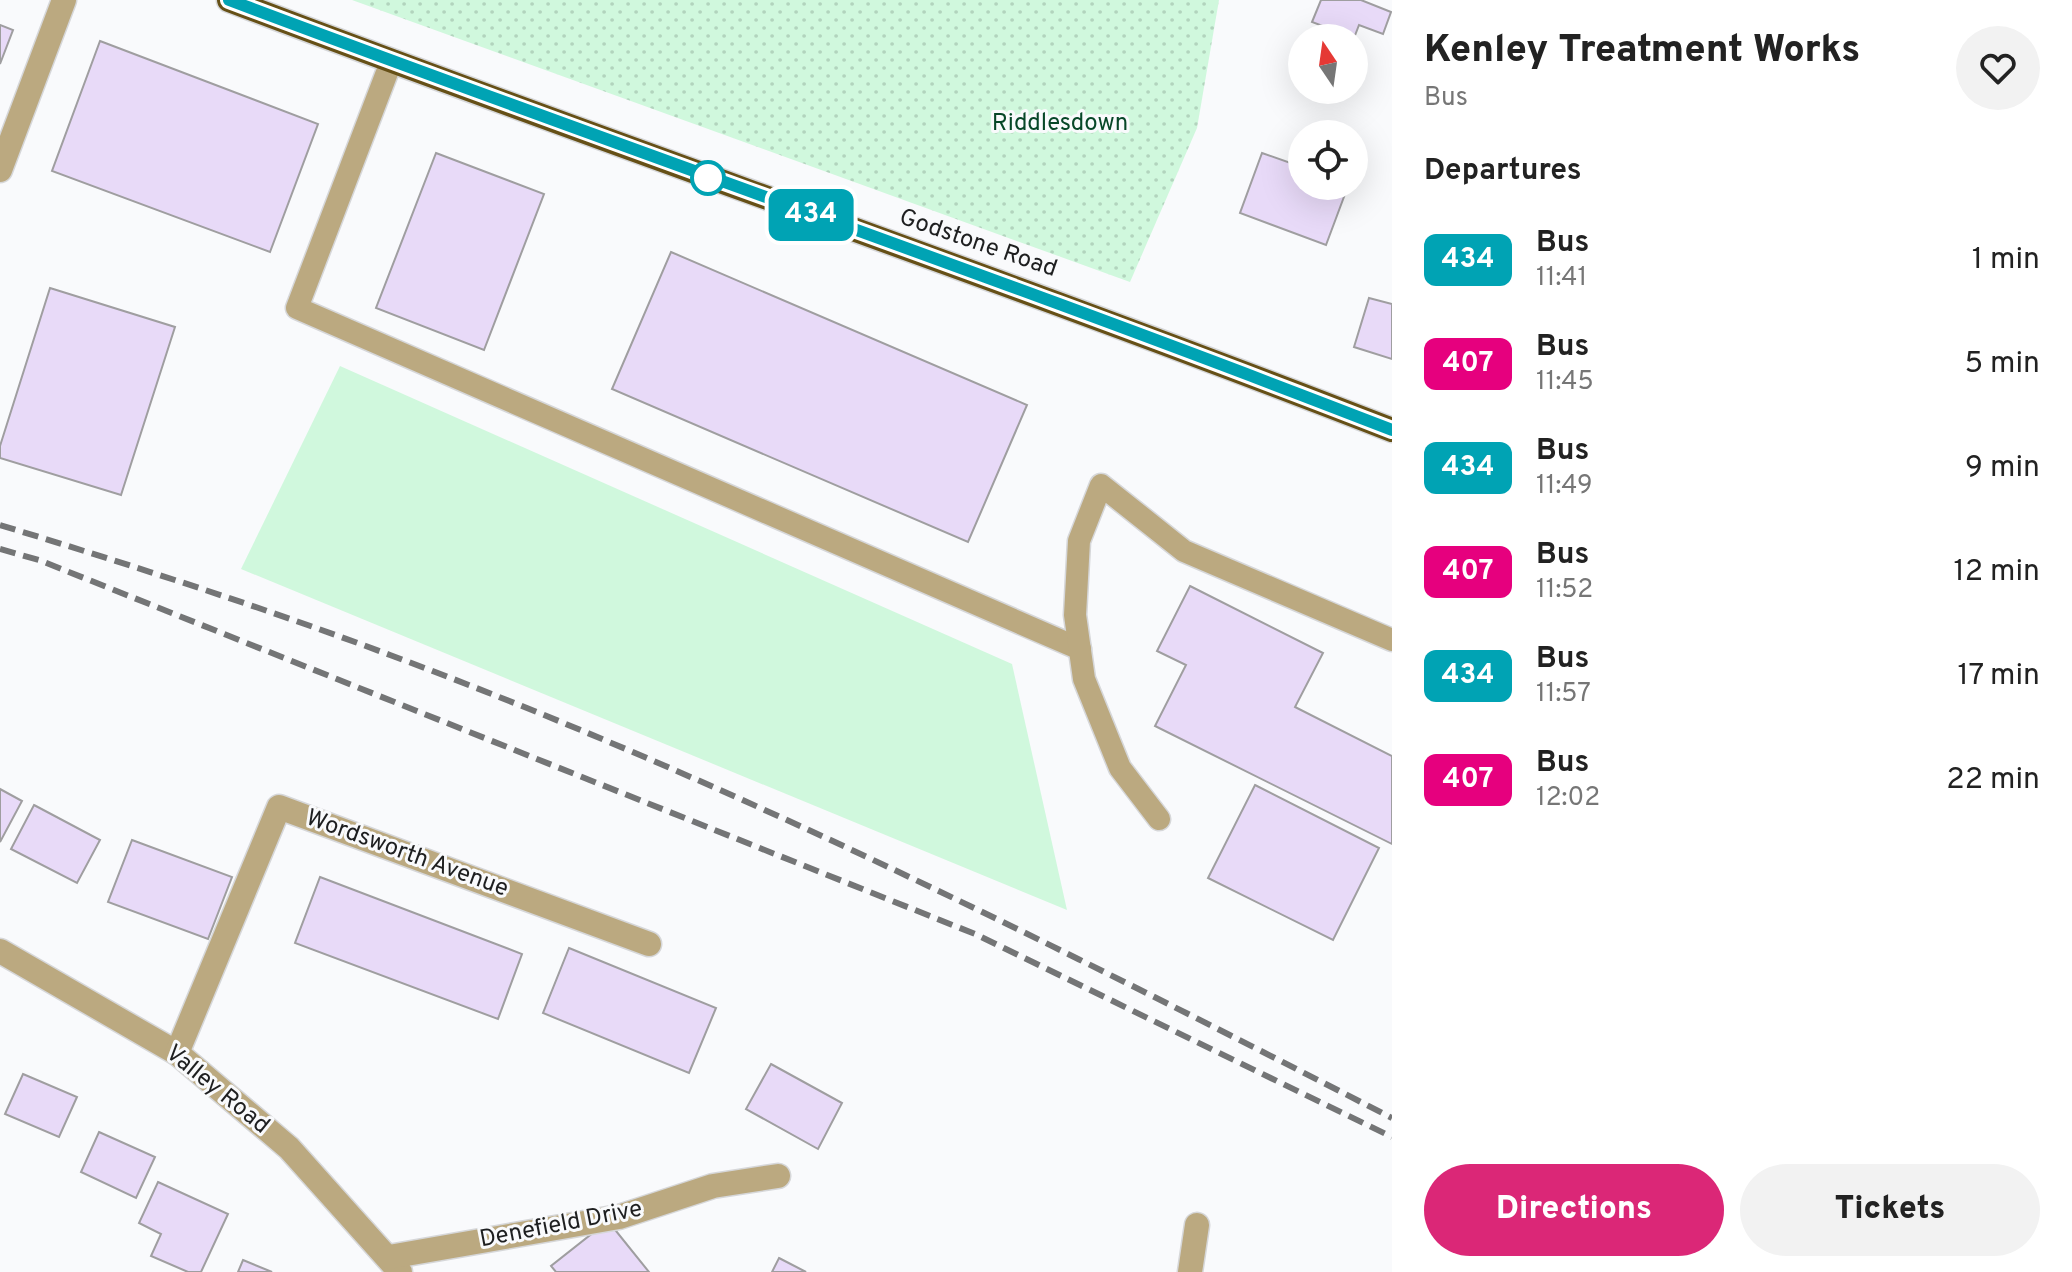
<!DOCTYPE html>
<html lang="en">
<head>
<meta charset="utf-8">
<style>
  :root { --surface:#fff; --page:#f2f2f2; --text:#222; --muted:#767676; --accent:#db2777 }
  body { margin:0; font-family:Overpass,sans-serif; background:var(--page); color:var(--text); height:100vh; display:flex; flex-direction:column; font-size:30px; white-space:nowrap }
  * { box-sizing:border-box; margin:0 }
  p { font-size:26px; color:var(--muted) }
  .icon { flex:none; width:44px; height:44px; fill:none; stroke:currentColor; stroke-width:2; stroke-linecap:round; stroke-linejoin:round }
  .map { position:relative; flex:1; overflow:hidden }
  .sheet { display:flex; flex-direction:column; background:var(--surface); width:680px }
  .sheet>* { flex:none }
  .badge { padding:0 16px; border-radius:12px; font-size:28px; line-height:52px }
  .needle { width:52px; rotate:347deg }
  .tools { position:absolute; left:1288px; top:24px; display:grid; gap:16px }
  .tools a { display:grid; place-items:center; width:80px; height:80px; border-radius:50%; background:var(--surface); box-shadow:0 8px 32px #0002; font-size:40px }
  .map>.badge { position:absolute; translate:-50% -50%; box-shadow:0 0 0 4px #fff }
  h2 { padding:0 32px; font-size:30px; line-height:72px }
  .round { display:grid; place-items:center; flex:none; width:84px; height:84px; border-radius:42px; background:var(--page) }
  .head { display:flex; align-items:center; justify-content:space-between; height:136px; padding:0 32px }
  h1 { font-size:38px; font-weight:800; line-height:60px }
  .button { display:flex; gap:16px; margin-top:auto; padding:16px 32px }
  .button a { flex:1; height:92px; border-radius:48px; background:var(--accent); color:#fff; font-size:32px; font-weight:800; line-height:92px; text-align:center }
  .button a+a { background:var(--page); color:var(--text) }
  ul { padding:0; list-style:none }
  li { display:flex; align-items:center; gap:24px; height:104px; padding:0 32px }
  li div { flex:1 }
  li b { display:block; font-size:30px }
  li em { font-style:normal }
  li .badge { min-width:88px; font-weight:700; text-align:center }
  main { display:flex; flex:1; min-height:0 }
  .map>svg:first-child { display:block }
</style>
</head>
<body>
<main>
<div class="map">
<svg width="1392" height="1272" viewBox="0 0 1392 1272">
  <defs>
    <pattern id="park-dots" width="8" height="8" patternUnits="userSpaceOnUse" patternTransform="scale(2)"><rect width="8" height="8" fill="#d0f8dd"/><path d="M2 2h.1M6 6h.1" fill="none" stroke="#b2d4bd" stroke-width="1.8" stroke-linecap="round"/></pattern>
  </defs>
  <rect width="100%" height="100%" fill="#f9fafc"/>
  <!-- grass -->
  <path fill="#d0f8dd" d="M340,366L1012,664L1067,910L241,569Z"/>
  <!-- park -->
  <path fill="url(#park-dots)" d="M352,0H1219L1197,128L1130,282Z"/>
  <!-- building -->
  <g fill="#e8daf8" stroke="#9f9ea0" stroke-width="2">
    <path d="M1321,0H1361L1391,12L1383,34L1359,25L1354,38L1312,22Z"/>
    <path d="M0,25L13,30L0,64Z"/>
    <path d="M100,41L318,124L270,252L52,171Z"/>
    <path d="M436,153L544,194L484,350L376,308Z"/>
    <path d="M1262,153L1302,167V186H1348L1326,245L1240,213Z"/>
    <path d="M671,252L1027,405L968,542L612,389Z"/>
    <path d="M50,288L175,327L121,495L0,458V446Z"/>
    <path d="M1369,298L1392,304V359L1354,347Z"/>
    <path d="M1190,586L1323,653L1295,707L1392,756V844L1155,726L1186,665L1157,651Z"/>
    <path d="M1255,785L1379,848L1333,940L1208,878Z"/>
    <path d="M0,789L22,801L0,842Z"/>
    <path d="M34,805L100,840L77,883L11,849Z"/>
    <path d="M132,840L232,877L208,939L108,902Z"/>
    <path d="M320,877L522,954L498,1019L295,943Z"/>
    <path d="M569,948L716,1008L689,1073L543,1013Z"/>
    <path d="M771,1064L842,1103L818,1149L746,1109Z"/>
    <path d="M23,1074L77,1097L59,1137L5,1114Z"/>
    <path d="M99,1132L155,1157L136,1198L81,1172Z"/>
    <path d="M158,1182L228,1214L201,1272H188L151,1256L161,1234L139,1223Z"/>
    <path d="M608,1221L649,1272H556L551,1266Z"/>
    <path d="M779,1258L806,1272H772Z"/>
    <path d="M243,1260L272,1272H238Z"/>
  </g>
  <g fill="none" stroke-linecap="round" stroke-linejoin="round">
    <!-- lane casing -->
    <g stroke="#d6d7d9" stroke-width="25">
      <g id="lane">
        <path d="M391,62L297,308L1080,649"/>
        <path d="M1159,819L1120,768L1084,679L1075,615L1079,541L1101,485L1184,551L1392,640"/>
      </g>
    </g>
    <!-- street casing -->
    <g stroke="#d6d7d9" stroke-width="27">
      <g id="street">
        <path d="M0,170L64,0"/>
        <path d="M0,951L177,1053L289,1148L400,1272"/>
        <path d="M177,1053L279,807L649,944"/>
        <path d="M389,1257L619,1217L713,1186L778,1176"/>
        <path d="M1190,1272L1197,1225"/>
      </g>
    </g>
    <!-- highway casing -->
    <g stroke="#d6d7d9" stroke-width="27">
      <path id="highway" d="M229,0C616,147 1007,280 1392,430"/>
    </g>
    <!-- lane -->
    <use href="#lane" stroke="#bba980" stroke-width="22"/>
    <!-- street -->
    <use href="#street" stroke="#bba980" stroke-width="24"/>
    <!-- highway -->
    <use href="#highway" stroke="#665017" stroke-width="24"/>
    <!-- rail -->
    <g stroke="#747576" stroke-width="6" stroke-dasharray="16 8" stroke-linecap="butt">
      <path d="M0,525C131,565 262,607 390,655C735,783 1065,950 1392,1118"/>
      <path d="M0,549L39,560L975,934L1392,1137"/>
    </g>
  </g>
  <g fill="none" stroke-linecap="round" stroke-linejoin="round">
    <!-- line casing -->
    <g stroke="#fff" stroke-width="18">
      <path id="line" d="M229,0C616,146 1007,280 1392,430"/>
    </g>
    <!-- line -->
    <use href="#line" stroke="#00a3b4" stroke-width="12"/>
  </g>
  <!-- markers -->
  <circle fill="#fff" stroke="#00a3b4" stroke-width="4" cx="708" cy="178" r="16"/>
  <g text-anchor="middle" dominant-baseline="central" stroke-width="6" stroke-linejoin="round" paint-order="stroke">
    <!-- park labels -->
    <g font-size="24" fill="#074728" stroke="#f9fafc">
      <text x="1060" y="124">Riddlesdown</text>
    </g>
    <!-- street labels -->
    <g font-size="24" fill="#1e1f20" stroke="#f9fafc">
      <text transform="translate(978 244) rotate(19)">Godstone Road</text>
      <text transform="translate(407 854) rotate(20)">Wordsworth Avenue</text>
      <text transform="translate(217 1090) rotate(39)">Valley Road</text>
      <text transform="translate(561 1225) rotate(-11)">Denefield Drive</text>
    </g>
  </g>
</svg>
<div class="tools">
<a><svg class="needle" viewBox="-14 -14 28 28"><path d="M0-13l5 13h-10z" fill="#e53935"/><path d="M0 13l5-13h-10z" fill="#767676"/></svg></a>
<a><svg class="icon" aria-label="locate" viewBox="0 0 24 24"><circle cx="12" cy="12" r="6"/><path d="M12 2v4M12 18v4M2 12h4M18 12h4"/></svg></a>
</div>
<b class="badge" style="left:811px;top:215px;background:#00a3b4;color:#fff">434</b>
</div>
<section class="sheet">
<div class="head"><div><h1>Kenley Treatment Works</h1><p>Bus</p></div><a class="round"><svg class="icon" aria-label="heart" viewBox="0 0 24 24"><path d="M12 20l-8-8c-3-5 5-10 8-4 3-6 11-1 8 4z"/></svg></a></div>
<h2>Departures</h2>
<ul>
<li><span class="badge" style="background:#00a3b4;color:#fff">434</span><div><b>Bus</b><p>11:41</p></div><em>1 min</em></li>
<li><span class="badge" style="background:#e6007e;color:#fff">407</span><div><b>Bus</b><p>11:45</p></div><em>5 min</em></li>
<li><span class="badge" style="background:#00a3b4;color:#fff">434</span><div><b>Bus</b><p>11:49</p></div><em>9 min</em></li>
<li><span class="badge" style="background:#e6007e;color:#fff">407</span><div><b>Bus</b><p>11:52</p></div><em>12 min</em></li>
<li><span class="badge" style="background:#00a3b4;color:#fff">434</span><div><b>Bus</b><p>11:57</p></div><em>17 min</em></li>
<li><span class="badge" style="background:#e6007e;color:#fff">407</span><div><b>Bus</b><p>12:02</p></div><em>22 min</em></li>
</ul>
<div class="button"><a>Directions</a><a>Tickets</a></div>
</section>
</main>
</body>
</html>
